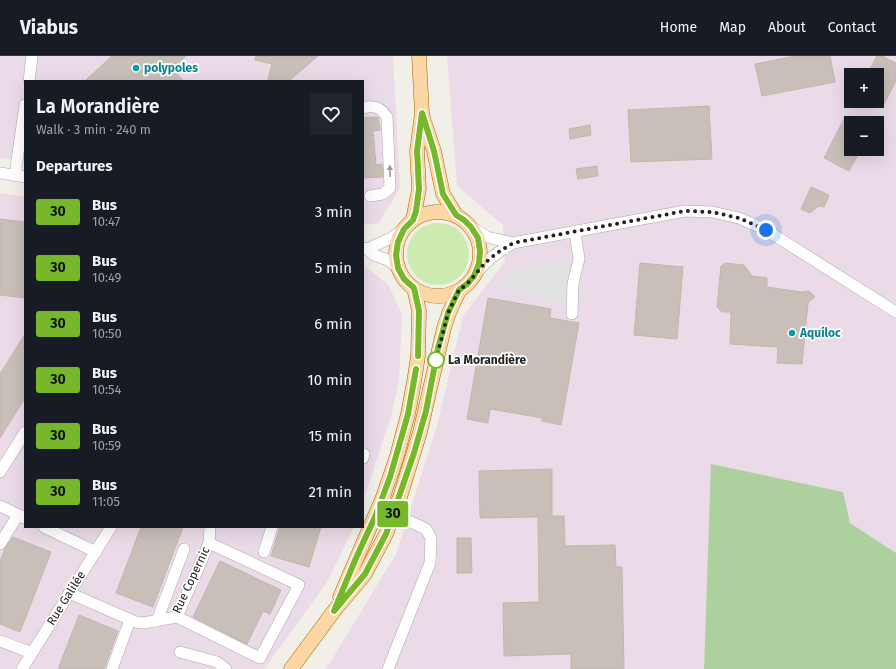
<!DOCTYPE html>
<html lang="en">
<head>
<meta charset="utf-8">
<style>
  :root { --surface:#171b24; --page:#20242c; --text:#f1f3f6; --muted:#9ea1a6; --line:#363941 }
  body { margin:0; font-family:"Fira Sans",sans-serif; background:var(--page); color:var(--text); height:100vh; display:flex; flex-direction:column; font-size:15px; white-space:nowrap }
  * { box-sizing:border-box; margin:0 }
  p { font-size:13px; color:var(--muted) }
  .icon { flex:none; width:22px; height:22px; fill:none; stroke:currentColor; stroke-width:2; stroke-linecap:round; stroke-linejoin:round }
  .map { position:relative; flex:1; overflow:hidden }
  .details { position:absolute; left:24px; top:24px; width:340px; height:448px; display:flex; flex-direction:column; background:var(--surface); border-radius:0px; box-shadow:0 4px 16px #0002 }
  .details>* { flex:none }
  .badge { padding:0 8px; border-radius:3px; font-size:14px; line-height:26px }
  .buttons { position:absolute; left:844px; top:12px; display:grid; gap:8px }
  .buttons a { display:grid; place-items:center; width:40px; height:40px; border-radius:0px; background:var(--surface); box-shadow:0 4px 16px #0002; font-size:20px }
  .you { position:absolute; width:20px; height:20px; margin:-10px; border:3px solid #fff; border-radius:50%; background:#1a73e8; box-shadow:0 0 0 6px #1a73e833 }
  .map>.badge { position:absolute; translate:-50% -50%; box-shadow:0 0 0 2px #fff }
  h2 { padding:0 12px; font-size:15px; line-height:36px }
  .round { display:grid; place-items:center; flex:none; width:42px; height:42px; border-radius:0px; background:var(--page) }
  .head { display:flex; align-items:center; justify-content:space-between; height:68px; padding:0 12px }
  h1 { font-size:19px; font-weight:600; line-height:30px }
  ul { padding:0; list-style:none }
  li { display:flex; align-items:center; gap:12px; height:56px; padding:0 12px }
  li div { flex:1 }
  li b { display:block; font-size:15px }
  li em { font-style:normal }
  li .badge { min-width:44px; font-weight:700; text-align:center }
  header { display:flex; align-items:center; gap:24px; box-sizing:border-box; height:56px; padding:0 20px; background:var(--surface); border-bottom:1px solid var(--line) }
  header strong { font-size:19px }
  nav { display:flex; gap:22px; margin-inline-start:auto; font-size:14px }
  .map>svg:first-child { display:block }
</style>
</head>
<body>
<header>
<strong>Viabus</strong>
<nav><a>Home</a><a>Map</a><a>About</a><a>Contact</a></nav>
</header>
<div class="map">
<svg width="896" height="613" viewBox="0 0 896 613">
  <rect width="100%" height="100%" fill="#f2efe9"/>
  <!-- industrial -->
  <g fill="#ebdbe8" fill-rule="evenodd">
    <path d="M0,0H393L400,132L379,167L363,169V25H25V105L0,102Z"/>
    <path d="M447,0H896V497L850,467L712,408L704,613H325L331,605L396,498L437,370L463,260L505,205L503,169L457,130ZM851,19H877V45H851ZM851,67H877V93H851Z"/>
    <path d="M0,137L25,141V471H354L326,528L264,613H0Z"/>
    <path d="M363,208L389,230L402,259L399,324L391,361L363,444Z"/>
  </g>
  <!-- grass -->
  <circle fill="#cdebb0" cx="438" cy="198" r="31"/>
  <!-- forest -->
  <path fill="#add19e" d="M711,408L843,436L850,467L896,497V613H704Z"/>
  <!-- parking -->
  <path fill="#e2e2e2" d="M571,204L567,226L570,243L548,246L503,235L498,230L514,213Z"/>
  <!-- building -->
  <g fill="#c7bfb8" stroke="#c4b6ab">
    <path d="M112,0H186L172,13L184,25H85Z"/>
    <path d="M256,0H318L289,25H275L268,23L272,8L255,4Z"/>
    <path d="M796,0H830L835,26L762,40L755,8Z"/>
    <path d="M877,0H882L896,7V25L884,48L877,44V19H867Z"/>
    <path d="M709,50L712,103L631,106L628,54Z"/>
    <path d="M378,61L380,74L373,75L376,109L382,108L383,121L363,122V62Z"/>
    <path d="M844,63L851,67V93H861L849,115L824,102Z"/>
    <path d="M590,69L591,79L570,83L569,73Z"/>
    <path d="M597,110L598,120L578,123L576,113Z"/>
    <path d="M811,131L829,139L824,151L819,150L810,157L801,153Z"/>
    <path d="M0,163L25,166V242L0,239Z"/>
    <path d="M640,207L683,211L677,283L634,279Z"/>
    <path d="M725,207L744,209L752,220L767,222V231L801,236L809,235L815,241L808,247L802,308L777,307L778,291L730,288L731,256H722L717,251L721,210Z"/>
    <path d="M488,242L551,253L550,262L579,267L561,369L542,365V362L490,353L488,367L467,363Z"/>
    <path d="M25,278V342L0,382V318Z"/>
    <path d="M552,413V460H564L565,490L615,489L616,511H622L624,613H571V598L504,600L503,547L539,546L538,461L480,462L479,415Z"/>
    <path d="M141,471H183L153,551L116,537Z"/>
    <path d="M280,471H321L309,511L271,500Z"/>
    <path d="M13,481L51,496L20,576L0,568V506L5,492Z"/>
    <path d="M457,482H471L472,517H457Z"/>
    <path d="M220,505L281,534L270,558L263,555L247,588L193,561Z"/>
    <path d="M79,559L118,575L104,613H58Z"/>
  </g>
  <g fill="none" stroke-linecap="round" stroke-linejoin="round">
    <!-- minor casing -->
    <g stroke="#a9a9a9" stroke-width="12">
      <g id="minor">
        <path d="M29,25L32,0"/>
        <path d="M363,52C374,49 381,51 387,61L390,132L383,138L370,140"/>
        <path d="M0,117L25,121"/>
        <path d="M17,120L16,111L25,49"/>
        <path d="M471,171L487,181L513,187"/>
        <path d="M363,192L367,193L374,199L388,204L398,212"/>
        <path d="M367,193L391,182L404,173"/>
        <path d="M474,220C486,205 496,197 513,187L685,155L712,156L739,162L766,174L896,256"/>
        <path d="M572,258L573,227L579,203L575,176"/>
        <path d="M363,402L364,398"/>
        <path d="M0,416L25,376"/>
        <path d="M0,450L25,462"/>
        <path d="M44,471L96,496"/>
        <path d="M0,488L18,459"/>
        <path d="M264,496L272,471"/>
        <path d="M69,537L136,566L143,567L177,561L209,487L210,471"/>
        <path d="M177,561L260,602L299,529L209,487"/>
        <path d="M157,565L184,493"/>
        <path d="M0,585L32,597"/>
        <path d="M180,596L217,606L226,613"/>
        <path d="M22,613L111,471"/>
        <path d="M112,613L130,564"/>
        <path d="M388,613L430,507L431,482L426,473L393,458"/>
      </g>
    </g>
    <!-- major casing -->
    <g stroke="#a06b00" stroke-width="15">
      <g id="major">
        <path d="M423,62L434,95L443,138L456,159"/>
        <circle cx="438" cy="198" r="42"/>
        <path d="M413,164L419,133L417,95L422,57L419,0"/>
        <path d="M340,541L383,441L397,400L408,358L414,326L418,300L419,255L414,232"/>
        <path d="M291,613L334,555L365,518L386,478L401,438L420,376L444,272L449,257L459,235"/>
      </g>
    </g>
    <!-- minor -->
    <use href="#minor" stroke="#fff" stroke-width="11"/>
    <!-- major -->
    <use href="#major" stroke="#fcd6a4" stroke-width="14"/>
  </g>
  <!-- one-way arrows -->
  <defs><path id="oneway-solid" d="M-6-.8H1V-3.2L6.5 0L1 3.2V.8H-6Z"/></defs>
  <use fill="#9c9c9c" href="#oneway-solid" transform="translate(390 115) rotate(-92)"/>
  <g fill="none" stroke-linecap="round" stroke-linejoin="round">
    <!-- line casing -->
    <g stroke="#fff" stroke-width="9">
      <path id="line" d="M416,313L408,358L390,421L375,461L356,502L334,555L365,518L386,478L414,397L426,355L438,292L448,257L459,234L467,228L474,220L479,208L480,195L478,182L471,171L464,164L456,159L443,138L434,95L422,57L417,95L419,133L416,155L413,164L404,173L398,186L396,199L398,212L404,223L414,232L419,255L418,300"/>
    </g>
    <!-- line -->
    <use href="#line" stroke="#76b82a" stroke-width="6"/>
    <!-- walk -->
    <path stroke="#222" stroke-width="4" stroke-dasharray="0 7.2" d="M436,304L448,257L459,234L467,228L486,206L497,197L513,187L685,155L712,156L739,162L766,174"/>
  </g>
  <!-- markers -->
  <g fill="#0f9aa8" stroke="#fff" stroke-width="1.5">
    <circle cx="136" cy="12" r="4"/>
    <circle cx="792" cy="277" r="4"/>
  </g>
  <circle fill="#fff" stroke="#76b82a" stroke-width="2" cx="436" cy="304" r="8"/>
  <g text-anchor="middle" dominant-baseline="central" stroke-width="3.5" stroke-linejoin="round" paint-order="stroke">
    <!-- culture labels -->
    <g font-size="12" font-weight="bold" fill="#0d838f" stroke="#fff" text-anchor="start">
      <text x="144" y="12">polypoles</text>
      <text x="800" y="277">Aquiloc</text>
    </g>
    <!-- stop labels -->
    <g font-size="12" font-weight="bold" fill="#222" stroke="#fff" text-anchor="start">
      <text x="448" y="304">La Morandière</text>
    </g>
    <!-- street labels -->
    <g font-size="12" fill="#222" stroke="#fff">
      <text transform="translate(191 524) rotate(-65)">Rue Copernic</text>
      <text transform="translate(66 542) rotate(-58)">Rue Galilée</text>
    </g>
  </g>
</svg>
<div class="buttons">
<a>+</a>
<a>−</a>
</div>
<div class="you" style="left:766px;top:174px"></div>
<b class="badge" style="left:393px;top:458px;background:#76b82a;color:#111">30</b>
<section class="details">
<div class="head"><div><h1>La Morandière</h1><p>Walk · 3 min · 240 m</p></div><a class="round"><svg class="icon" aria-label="heart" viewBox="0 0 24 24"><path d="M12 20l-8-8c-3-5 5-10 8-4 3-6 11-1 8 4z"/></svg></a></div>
<h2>Departures</h2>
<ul>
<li><span class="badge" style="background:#76b82a;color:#111">30</span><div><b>Bus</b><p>10:47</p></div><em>3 min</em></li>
<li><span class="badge" style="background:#76b82a;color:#111">30</span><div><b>Bus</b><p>10:49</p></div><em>5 min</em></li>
<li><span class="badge" style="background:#76b82a;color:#111">30</span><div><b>Bus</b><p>10:50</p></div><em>6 min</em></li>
<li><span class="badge" style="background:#76b82a;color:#111">30</span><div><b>Bus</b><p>10:54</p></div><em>10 min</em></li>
<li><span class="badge" style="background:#76b82a;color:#111">30</span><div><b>Bus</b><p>10:59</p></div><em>15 min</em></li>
<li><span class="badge" style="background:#76b82a;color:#111">30</span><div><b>Bus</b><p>11:05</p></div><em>21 min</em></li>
</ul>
</section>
</div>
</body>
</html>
